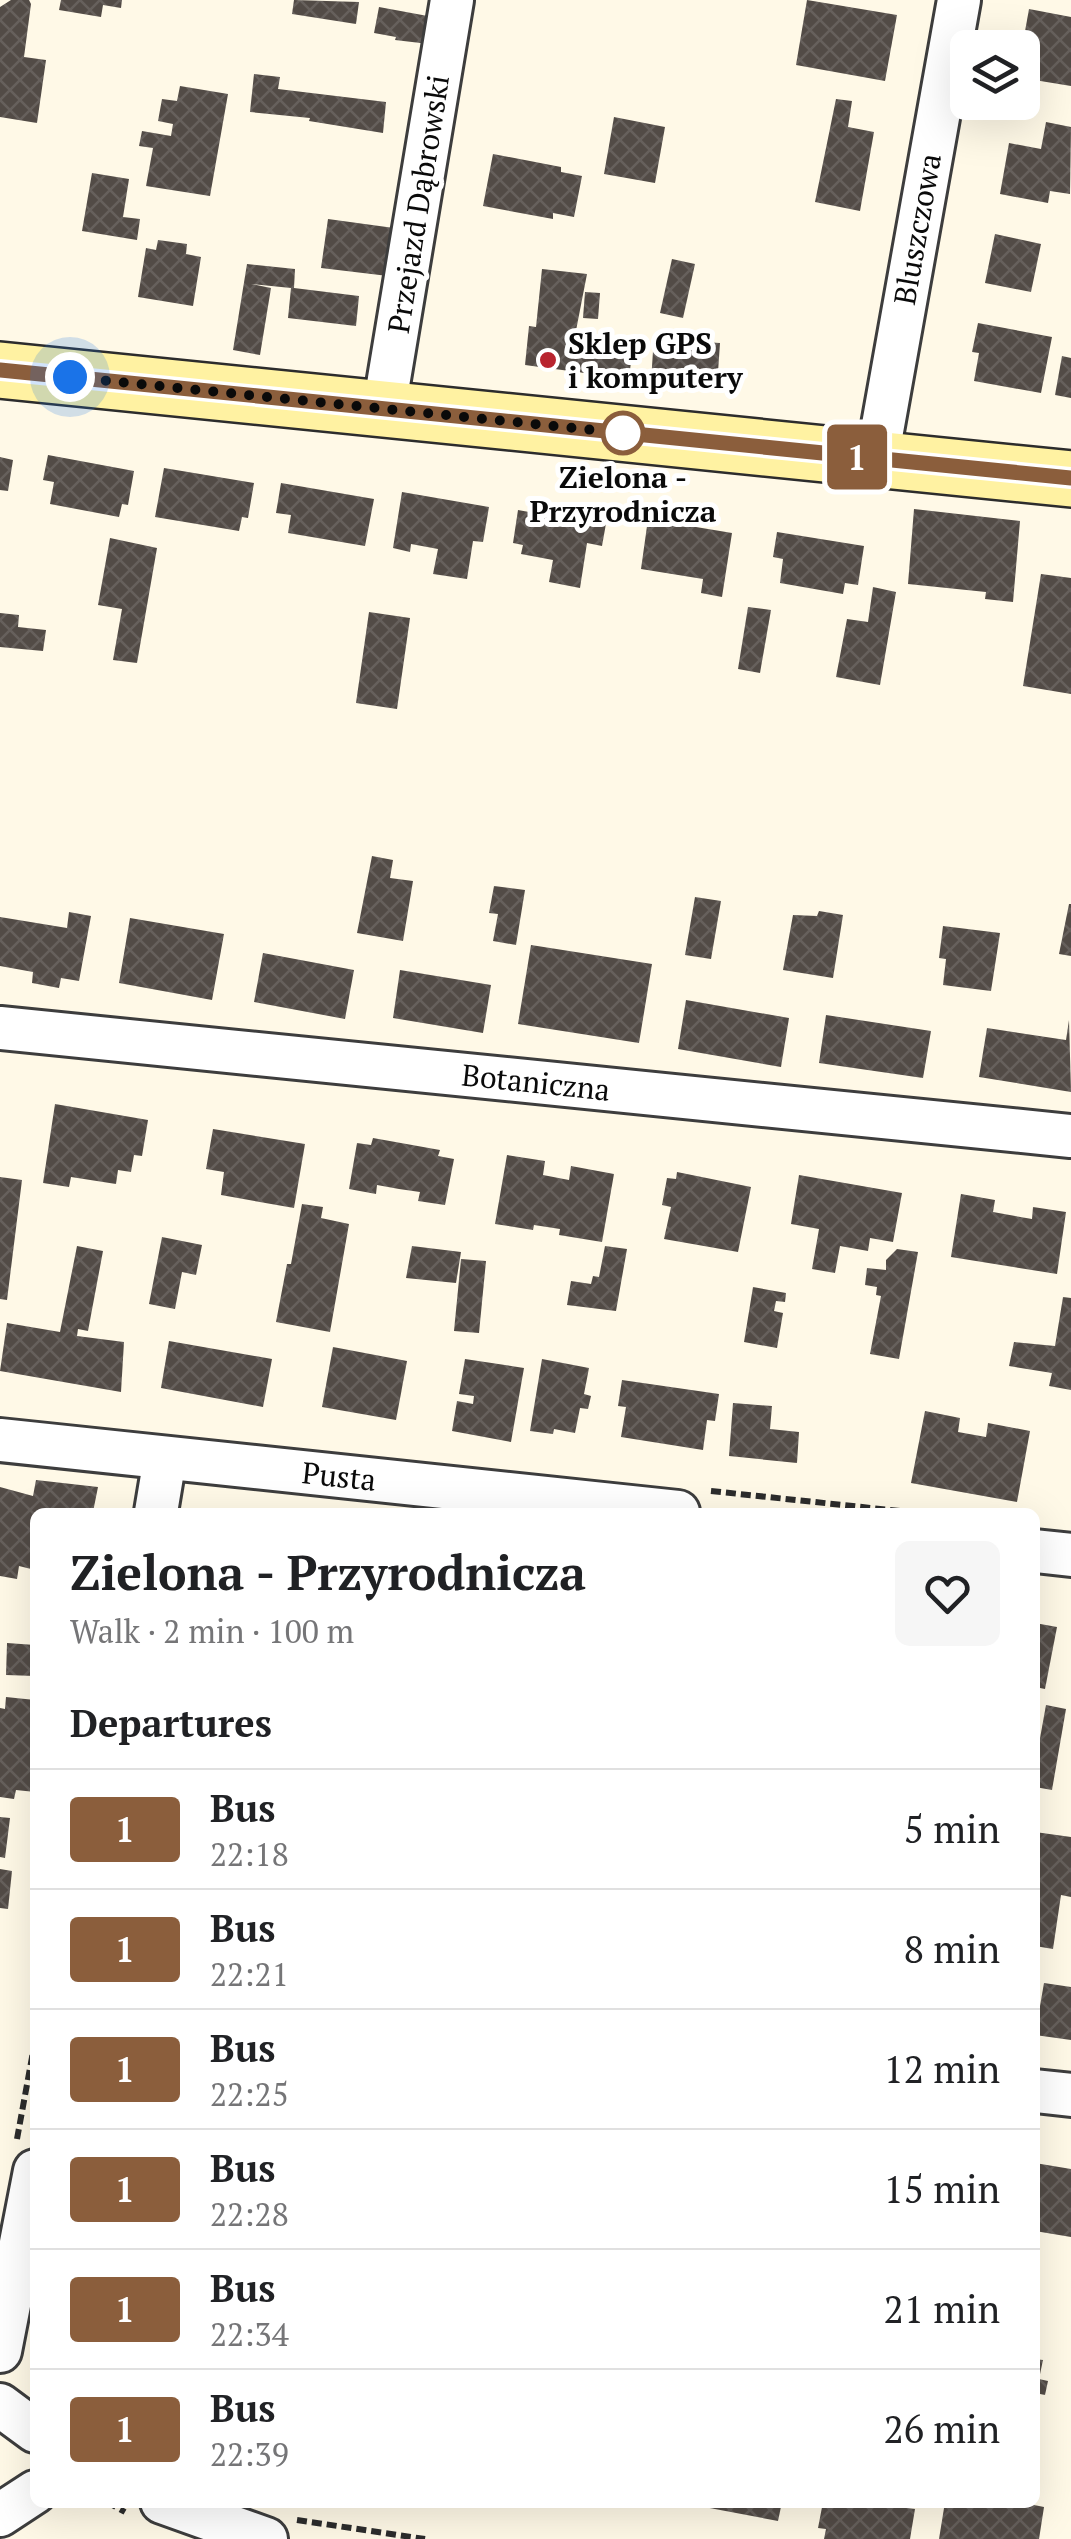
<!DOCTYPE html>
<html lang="en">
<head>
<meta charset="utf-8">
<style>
  :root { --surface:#fff; --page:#f6f6f6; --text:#202124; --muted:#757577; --line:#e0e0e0 }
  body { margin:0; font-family:"PT Serif",serif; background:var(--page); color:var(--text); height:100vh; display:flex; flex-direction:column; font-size:38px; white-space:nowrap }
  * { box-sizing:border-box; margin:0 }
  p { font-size:32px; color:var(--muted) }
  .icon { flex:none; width:55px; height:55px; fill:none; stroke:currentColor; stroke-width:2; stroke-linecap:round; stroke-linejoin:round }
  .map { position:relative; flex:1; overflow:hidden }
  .panel { position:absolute; left:30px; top:1508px; width:1010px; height:1000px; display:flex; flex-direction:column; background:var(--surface); border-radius:15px; box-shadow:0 10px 40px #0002 }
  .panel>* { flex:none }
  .badge { padding:0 20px; border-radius:8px; font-size:35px; line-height:65px }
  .controls { position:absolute; left:950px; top:30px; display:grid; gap:20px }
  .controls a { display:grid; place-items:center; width:90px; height:90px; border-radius:15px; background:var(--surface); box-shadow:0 10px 40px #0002; font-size:50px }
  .you { position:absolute; width:50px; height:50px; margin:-25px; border:8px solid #fff; border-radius:50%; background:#1a73e8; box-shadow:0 0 0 15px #1a73e833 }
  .map>.badge { position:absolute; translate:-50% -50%; box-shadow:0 0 0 5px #fff }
  h2 { padding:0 40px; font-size:38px; line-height:90px }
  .round { display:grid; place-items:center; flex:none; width:105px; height:105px; border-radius:15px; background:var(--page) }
  .summary { display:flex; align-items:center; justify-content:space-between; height:170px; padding:0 40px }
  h1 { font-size:48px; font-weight:800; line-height:75px }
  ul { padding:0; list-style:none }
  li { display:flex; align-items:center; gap:30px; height:120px; padding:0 40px; border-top:2px solid var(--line) }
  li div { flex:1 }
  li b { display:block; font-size:38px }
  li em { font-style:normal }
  li .badge { min-width:110px; font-weight:700; text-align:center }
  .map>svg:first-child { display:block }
</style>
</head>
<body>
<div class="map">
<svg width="1071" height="2539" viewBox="0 0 1071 2539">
  <defs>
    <pattern id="building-cross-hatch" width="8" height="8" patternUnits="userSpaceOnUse" patternTransform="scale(2.5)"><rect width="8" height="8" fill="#524b46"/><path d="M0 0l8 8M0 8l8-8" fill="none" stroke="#66605c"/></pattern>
  </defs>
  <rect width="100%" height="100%" fill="#fff9e7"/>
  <!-- building -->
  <g fill="url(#building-cross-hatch)">
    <path d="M11,0H29L31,4L24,57L46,60L37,123L0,117V7Z"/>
    <path d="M61,0H122L121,8L103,5L101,17L59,10Z"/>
    <path d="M294,0L359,2L356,24L292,14Z"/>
    <path d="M807,0L897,15L885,81L796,65Z"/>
    <path d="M379,7L433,17L429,44L395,40L396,37L374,33Z"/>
    <path d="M1029,9L1071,17V86L1022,78V48Z"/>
    <path d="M254,74L280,77L278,89L386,102L383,133L309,121L310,118L250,112Z"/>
    <path d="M180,86L228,94L210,196L146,186L153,148L139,146L142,131L171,136L173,124L158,121L162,99L177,101Z"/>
    <path d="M836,99L852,101L848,127L874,132L860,211L815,202Z"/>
    <path d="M614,117L665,127L655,183L604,174Z"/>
    <path d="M1046,122L1071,127L1070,194L1050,191L1048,203L1000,194L1009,143L1041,149Z"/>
    <path d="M493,154L561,167V172L582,176L574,217L553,213V219L483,206Z"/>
    <path d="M92,173L129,179L123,217L140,219L137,240L82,231Z"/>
    <path d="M328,219L394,228L388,276L321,268Z"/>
    <path d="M995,234L1041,244L1031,292L985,283Z"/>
    <path d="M158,240L187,244L186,254L201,257L193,306L138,297L146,248L156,250Z"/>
    <path d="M672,259L695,264L683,318L660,313Z"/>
    <path d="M247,264L295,269L294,288L359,296L356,326L288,318L291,288L251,284L271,288L260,355L233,350Z"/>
    <path d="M542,269L587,274L573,346L632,353L629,379L525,365L529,326L536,327Z"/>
    <path d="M585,292L600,293L598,319L583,318Z"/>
    <path d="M978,323L1052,337L1041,393L974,381L979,353L972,352Z"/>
    <path d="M672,340L720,343L717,387L651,382L653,351L671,353Z"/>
    <path d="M1062,356L1071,358V398L1055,395Z"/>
    <path d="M48,455L134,471L128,505L122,504L119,517L50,504L54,482L43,480Z"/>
    <path d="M0,457L13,460L8,491L0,490Z"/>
    <path d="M164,468L254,483L248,518L242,517L239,531L155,517Z"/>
    <path d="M281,483L374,499L365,546L288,533L291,515L276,513Z"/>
    <path d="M402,492L489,507L483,542L473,541L467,579L433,574L438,549L411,544L410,552L393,548Z"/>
    <path d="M530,505L607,518L602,546L587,543L580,588L549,582L553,560L521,554L523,545L513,543L518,510L529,512Z"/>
    <path d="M914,509L1020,521L1013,602L985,599L986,592L908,584Z"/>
    <path d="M648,519L732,533L722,597L701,593L703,579L641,569Z"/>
    <path d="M777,532L864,546L858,585L845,583L843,594L780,583L783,559L773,557Z"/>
    <path d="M110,538L157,548L137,663L113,660L122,609L98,605Z"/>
    <path d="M1041,574L1071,578V694L1023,686Z"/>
    <path d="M873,587L896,592L880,685L836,677L847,619L868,622Z"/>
    <path d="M748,607L771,610L760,673L738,669Z"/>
    <path d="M369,612L410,618L397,709L356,703Z"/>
    <path d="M0,613L19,615L18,627L46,630L43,651L0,647Z"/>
    <path d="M372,856L393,860L390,878L413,881L403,941L357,933Z"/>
    <path d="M494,886L525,890L516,945L493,941L498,914L489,913Z"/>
    <path d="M695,897L721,901L711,959L685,955Z"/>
    <path d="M1069,904H1071V956L1059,954Z"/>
    <path d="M819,911L843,915L833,978L783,970L793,915L817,916Z"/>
    <path d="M69,912L91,916L79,981L61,978L59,988L32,983L33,972L0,966V917L67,928Z"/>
    <path d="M130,918L224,934L212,1000L119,983Z"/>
    <path d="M943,926L1000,933L991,991L943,985L946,959L939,958Z"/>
    <path d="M531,945L652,964L639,1043L518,1024Z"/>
    <path d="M263,953L354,970L345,1019L254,1002Z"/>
    <path d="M400,970L491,985L483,1033L393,1018Z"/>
    <path d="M686,1000L789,1018L781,1067L678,1049Z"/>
    <path d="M826,1015L931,1031L923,1078L819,1063Z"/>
    <path d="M1069,1020L1071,1092L979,1077L987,1028L1066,1040Z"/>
    <path d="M55,1104L148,1120L142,1156L134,1155L131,1172L118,1170L116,1184L71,1177L69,1187L43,1183Z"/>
    <path d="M213,1129L305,1144L294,1208L221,1195L224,1172L206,1169Z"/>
    <path d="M373,1138L440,1150L438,1156L454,1159L445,1205L418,1201L420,1192L399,1189L377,1185L376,1194L349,1189L357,1143L371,1145Z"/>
    <path d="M507,1155L545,1161L543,1175L569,1180L571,1166L614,1174L602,1242L559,1235L560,1229L534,1225L533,1230L495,1224Z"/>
    <path d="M677,1172L751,1187L738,1252L664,1239L671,1207L662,1205L667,1178L676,1179Z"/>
    <path d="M799,1175L902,1193L893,1242L870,1238L868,1251L840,1246L835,1273L812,1269L819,1229L791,1224Z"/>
    <path d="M0,1177L22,1180L7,1300L0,1299Z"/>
    <path d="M961,1194L995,1200L993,1212L1032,1219L1033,1207L1066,1212L1057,1274L951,1257Z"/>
    <path d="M302,1204L323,1207L321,1218L349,1224L330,1332L276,1322L287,1264H291Z"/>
    <path d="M162,1237L202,1245L196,1275L182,1272L175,1309L149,1304Z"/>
    <path d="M77,1246L103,1251L88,1331L78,1329L77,1336L124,1342L121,1392L0,1371L7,1323L60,1332Z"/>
    <path d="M412,1246L461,1252L456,1283L406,1278Z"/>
    <path d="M605,1246L627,1249L616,1311L567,1305L571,1281L591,1284L593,1276L599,1277Z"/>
    <path d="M897,1249L918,1252L899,1359L870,1354L881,1296L876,1295L877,1287L865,1285L867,1268L886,1270V1260Z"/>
    <path d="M461,1259L486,1261L479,1333L454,1331Z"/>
    <path d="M753,1287L786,1293L785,1302L776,1301L774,1311L783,1313L777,1348L744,1342Z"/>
    <path d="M1063,1297L1071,1298V1390L1049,1386L1052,1373L1009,1366L1014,1342L1055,1346Z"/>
    <path d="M169,1341L272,1359L263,1407L161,1388Z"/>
    <path d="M333,1347L407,1361L396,1420L322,1407Z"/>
    <path d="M465,1359L524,1368L511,1442L452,1431L457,1401L473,1404L474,1396L459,1394Z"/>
    <path d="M542,1359L589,1368L584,1394L591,1396L588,1409L580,1408L575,1433L554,1429L553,1434L530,1431Z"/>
    <path d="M622,1380L719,1394L715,1421L707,1420L703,1450L621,1437L626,1407L618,1406Z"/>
    <path d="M733,1403L772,1406L770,1429L799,1432L797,1463L729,1456Z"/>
    <path d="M925,1411L960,1418L958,1432L986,1437L988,1423L1030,1431L1017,1502L911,1483Z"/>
    <path d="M36,1480L98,1487L93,1512H35V1570L19,1566L17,1579L0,1576V1487L33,1496Z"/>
    <path d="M1035,1623L1057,1627L1045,1689L1035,1687Z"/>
    <path d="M7,1643L35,1645V1676L6,1675Z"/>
    <path d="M6,1697L35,1700V1792L16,1790L14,1799L0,1797V1708L5,1709Z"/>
    <path d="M1046,1705L1066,1709L1052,1790L1035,1787V1766Z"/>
    <path d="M0,1817L10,1818L5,1858L0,1857Z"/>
    <path d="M1035,1832L1071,1837V1897L1061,1895L1053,1949L1035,1946Z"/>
    <path d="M0,1869L12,1871L8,1909L0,1908Z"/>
    <path d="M1044,1983L1071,1987V2040L1035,2035Z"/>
    <path d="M1035,2163L1071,2169V2237L1035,2231Z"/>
    <path d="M1035,2359L1043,2360L1039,2379L1048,2381L1045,2395L1035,2393Z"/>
    <path d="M700,2502H782L778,2521L699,2506Z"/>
    <path d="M823,2502H908L907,2508L915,2509L910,2539H824L826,2529L818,2528Z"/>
    <path d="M945,2502H1019L1044,2507L1039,2539H939Z"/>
  </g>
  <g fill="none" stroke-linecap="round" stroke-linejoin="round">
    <!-- street casing -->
    <g stroke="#3d3d3d" stroke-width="48">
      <g id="street">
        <path d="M384,409L452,0"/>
        <path d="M877,459L959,0"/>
        <path d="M0,1028L1071,1136"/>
        <path d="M0,1440L678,1512"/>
        <path d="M156,1512L165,1458"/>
        <path d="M1035,1551L1071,1555"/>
        <path d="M1035,2091L1071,2095"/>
        <path d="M0,2351L35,2171"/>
        <path d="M0,2405L35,2431"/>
        <path d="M162,2502L266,2539"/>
        <path d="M0,2515L35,2492"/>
      </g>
    </g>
    <!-- secondary casing -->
    <g stroke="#2c2c2c" stroke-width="60">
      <path id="secondary" d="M0,370L1071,479"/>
    </g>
    <!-- path -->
    <g stroke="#2c2c2c" stroke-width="6" stroke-dasharray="10 5" stroke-linecap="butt">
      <path d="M711,1491L909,1512"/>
      <path d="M17,2139L35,2041"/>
      <path d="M107,2502L125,2512"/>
      <path d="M297,2520L425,2539"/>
    </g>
    <!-- street -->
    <use href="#street" stroke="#fff" stroke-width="42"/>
    <!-- secondary -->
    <use href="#secondary" stroke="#fff2a2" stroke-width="55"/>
  </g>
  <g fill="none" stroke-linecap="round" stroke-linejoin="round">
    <!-- line casing -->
    <g stroke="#fff" stroke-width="22">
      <path id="line" d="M0,370L1071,478"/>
    </g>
    <!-- line -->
    <use href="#line" stroke="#8b5e3c" stroke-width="15"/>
    <!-- walk -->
    <path stroke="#0a0a0a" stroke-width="10" stroke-dasharray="0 18" d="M70,377L623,433"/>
  </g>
  <!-- markers -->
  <circle fill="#b8242f" stroke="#fff" stroke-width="4" cx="548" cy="360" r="10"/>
  <circle fill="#fff" stroke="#8b5e3c" stroke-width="5" cx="623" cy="433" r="20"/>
  <g text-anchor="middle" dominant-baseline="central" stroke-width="10" stroke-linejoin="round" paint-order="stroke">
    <!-- street labels -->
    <g font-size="30" fill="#0a0a0a" stroke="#fff">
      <text transform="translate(418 204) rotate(-81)">Przejazd Dąbrowski</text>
      <text transform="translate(917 229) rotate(-80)">Bluszczowa</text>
      <text transform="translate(536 1082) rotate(6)">Botaniczna</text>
      <text transform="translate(339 1476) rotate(6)">Pusta</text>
    </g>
    <!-- poi labels -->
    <g font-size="30" font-weight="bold" fill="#0a0a0a" stroke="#fff" text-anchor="start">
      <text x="568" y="343">Sklep GPS<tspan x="568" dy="34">i komputery</tspan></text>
    </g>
    <!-- stop labels -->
    <g font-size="30" font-weight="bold" fill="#0a0a0a" stroke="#fff">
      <text x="623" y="477">Zielona -<tspan x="623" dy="34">Przyrodnicza</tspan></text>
    </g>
  </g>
</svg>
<div class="controls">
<a><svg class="icon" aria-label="layers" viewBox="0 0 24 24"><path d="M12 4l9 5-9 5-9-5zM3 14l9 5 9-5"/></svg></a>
</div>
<div class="you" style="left:70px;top:377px"></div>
<b class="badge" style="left:857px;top:457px;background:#8b5e3c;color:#fff">1</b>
<section class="panel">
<div class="summary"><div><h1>Zielona - Przyrodnicza</h1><p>Walk · 2 min · 100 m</p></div><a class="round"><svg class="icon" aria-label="heart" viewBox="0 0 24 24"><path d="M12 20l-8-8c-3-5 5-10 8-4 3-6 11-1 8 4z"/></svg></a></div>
<h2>Departures</h2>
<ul>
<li><span class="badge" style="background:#8b5e3c;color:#fff">1</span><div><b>Bus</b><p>22:18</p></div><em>5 min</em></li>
<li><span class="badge" style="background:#8b5e3c;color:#fff">1</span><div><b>Bus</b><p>22:21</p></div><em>8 min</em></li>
<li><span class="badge" style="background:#8b5e3c;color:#fff">1</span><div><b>Bus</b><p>22:25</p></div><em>12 min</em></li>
<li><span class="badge" style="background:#8b5e3c;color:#fff">1</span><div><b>Bus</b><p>22:28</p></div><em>15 min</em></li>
<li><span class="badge" style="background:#8b5e3c;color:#fff">1</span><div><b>Bus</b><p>22:34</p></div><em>21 min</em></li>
<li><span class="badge" style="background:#8b5e3c;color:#fff">1</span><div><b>Bus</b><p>22:39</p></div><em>26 min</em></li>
</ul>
</section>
</div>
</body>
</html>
